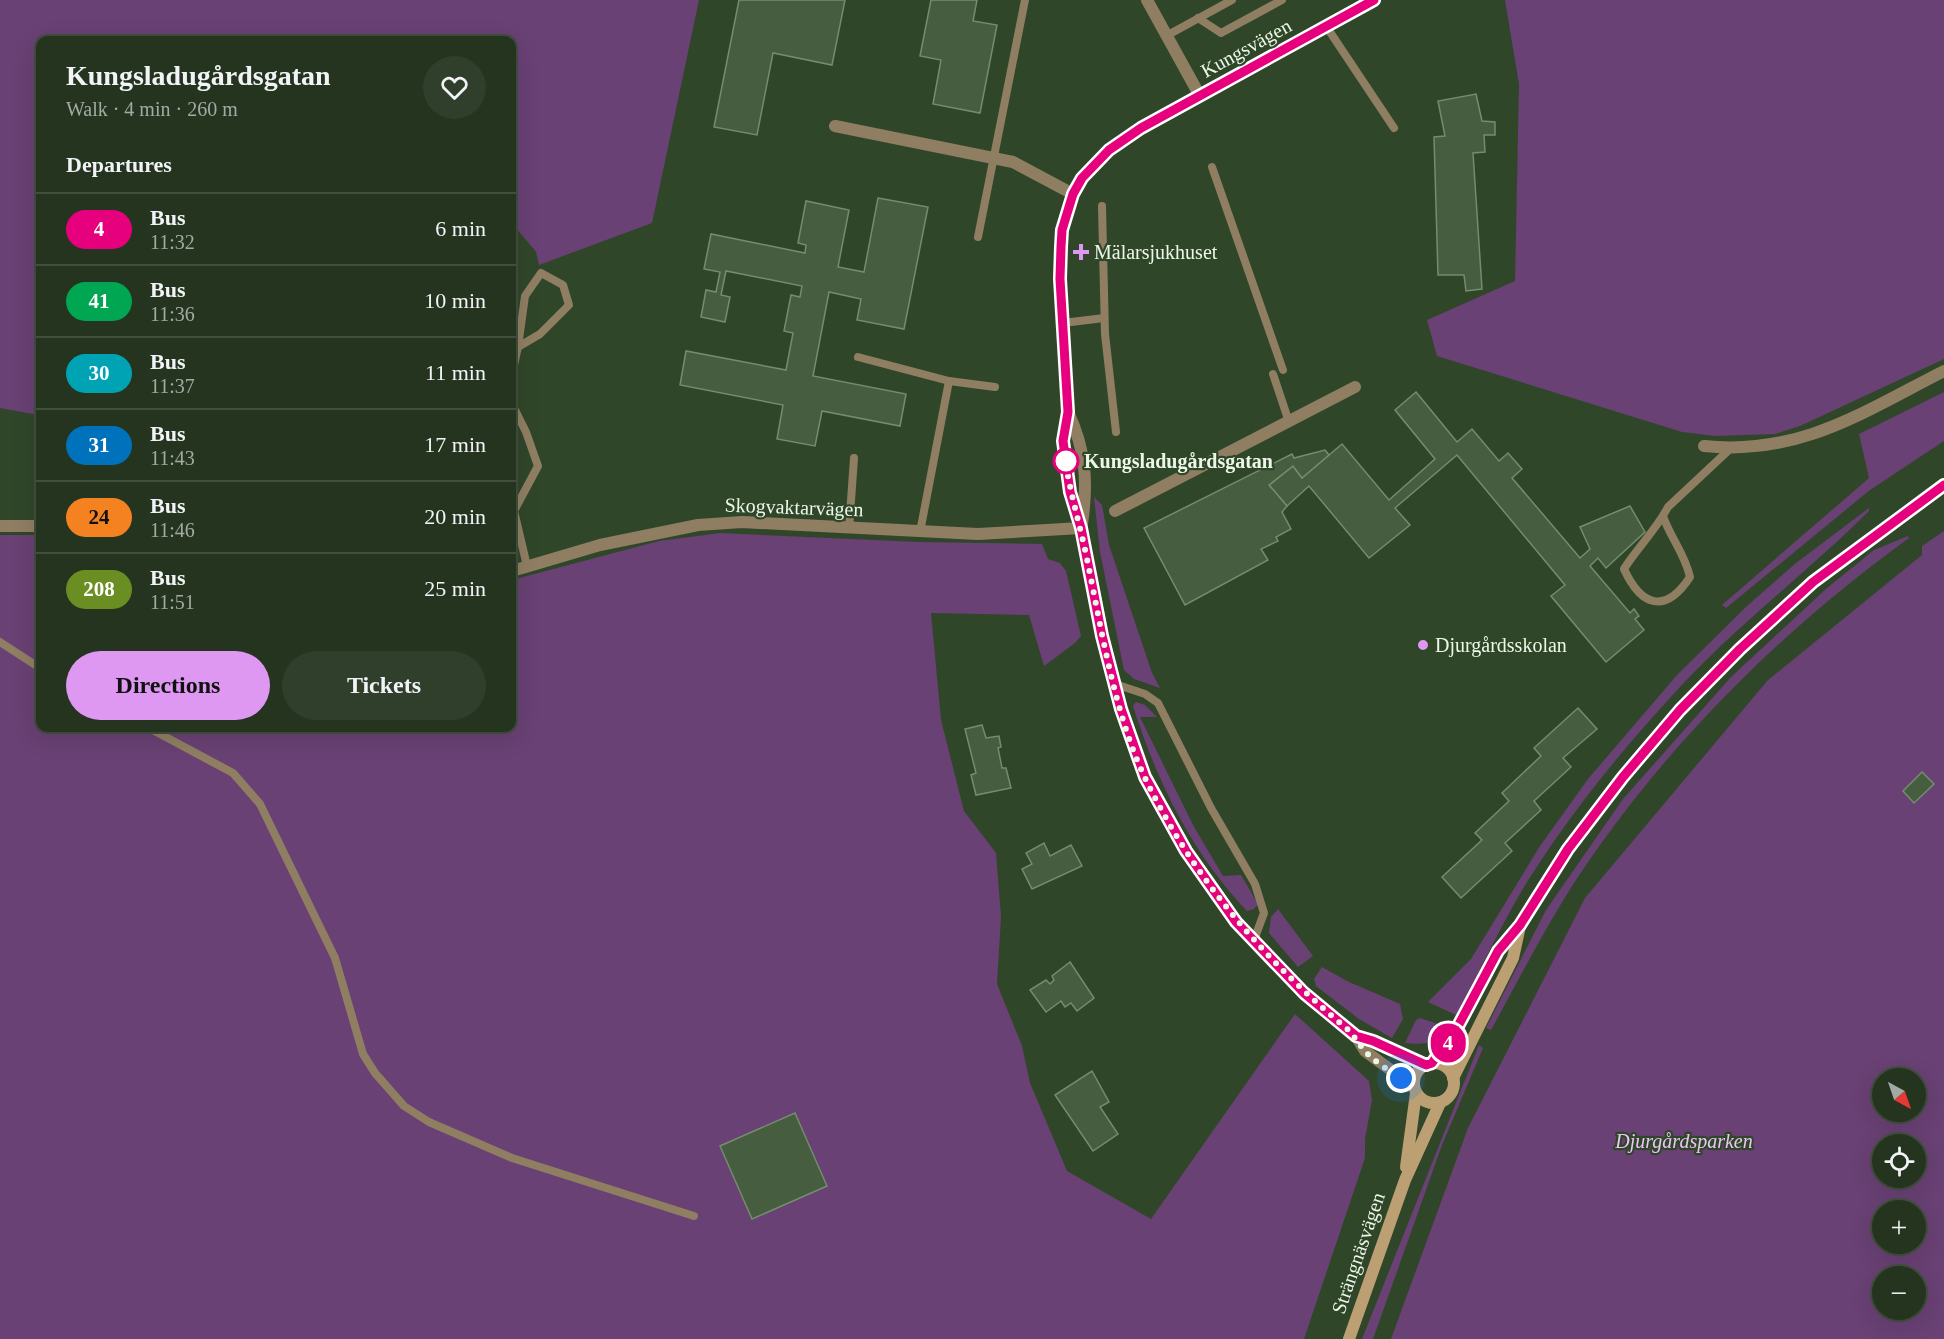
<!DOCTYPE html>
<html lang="en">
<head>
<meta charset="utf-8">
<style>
  :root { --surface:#24341f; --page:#303f2c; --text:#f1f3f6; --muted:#a3aaa4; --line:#414f3d; --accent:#de98f2 }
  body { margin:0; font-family:Georgia,serif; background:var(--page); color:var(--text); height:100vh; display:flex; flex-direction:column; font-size:22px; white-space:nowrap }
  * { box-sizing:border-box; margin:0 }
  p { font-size:20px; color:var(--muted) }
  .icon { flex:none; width:33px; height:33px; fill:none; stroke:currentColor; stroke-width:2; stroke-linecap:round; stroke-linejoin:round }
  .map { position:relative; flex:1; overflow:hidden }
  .side { position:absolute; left:36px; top:36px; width:480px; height:696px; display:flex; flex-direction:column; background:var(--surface); border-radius:12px; box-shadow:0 6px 24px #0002,0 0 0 2px var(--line) }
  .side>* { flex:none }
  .badge { padding:0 12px; border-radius:20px; font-size:21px; line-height:39px }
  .needle { width:39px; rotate:140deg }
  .fabs { position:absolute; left:1872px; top:1068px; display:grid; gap:12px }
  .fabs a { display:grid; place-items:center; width:54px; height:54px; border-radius:50%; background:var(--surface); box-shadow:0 6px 24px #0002,0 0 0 2px var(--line); font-size:30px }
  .you { position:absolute; width:30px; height:30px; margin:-15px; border:4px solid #fff; border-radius:50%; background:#1a73e8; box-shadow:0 0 0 9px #1a73e833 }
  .map>.badge { position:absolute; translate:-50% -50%; box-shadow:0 0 0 3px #fff }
  h2 { padding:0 30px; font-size:22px; line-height:54px }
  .round { display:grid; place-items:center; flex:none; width:63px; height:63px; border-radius:32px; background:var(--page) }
  .head { display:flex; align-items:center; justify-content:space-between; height:102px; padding:0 30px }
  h1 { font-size:28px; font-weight:700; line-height:45px }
  .button { display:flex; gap:12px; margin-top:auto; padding:12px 30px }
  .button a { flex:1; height:69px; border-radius:36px; background:var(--accent); color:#111; font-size:24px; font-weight:700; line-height:69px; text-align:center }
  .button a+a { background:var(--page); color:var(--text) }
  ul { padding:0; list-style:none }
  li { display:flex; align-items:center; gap:18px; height:72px; padding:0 30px; border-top:2px solid var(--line) }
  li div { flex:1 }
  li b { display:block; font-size:22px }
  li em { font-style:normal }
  li .badge { min-width:66px; font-weight:700; text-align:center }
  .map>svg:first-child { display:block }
</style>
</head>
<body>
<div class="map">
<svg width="1944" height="1339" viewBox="0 0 1944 1339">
  <rect width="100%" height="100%" fill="#304629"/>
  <!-- green -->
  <g fill="#694174" fill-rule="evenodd">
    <path d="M0,0H699L652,223L539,265L536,252L512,223V40H40V414L38,415L0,408Z"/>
    <path d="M1505,0H1944V359L1800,426L1775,434L1715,436L1682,432L1437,356L1427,320L1515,281L1519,84Z"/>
    <path d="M1944,392V441L1870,490L1726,608L1722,605L1869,478L1859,434Z"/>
    <path d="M1094,497L1102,505L1109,545L1152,673L1160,688L1134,679L1124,670L1100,552Z"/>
    <path d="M1869,508V511C1808,572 1739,623 1680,687C1623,748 1568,816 1524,887C1500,927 1479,973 1456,1015L1428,1002L1471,959L1540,846L1588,779L1677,675L1747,606L1796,563Z"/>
    <path d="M1944,531V1339H1391L1468,1128L1585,898L1768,680L1922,555V546ZM1882,1078H1916V1112H1882ZM1882,1144H1916V1178H1882ZM1882,1210H1916V1244H1882ZM1882,1276H1916V1310H1882Z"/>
    <path d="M720,533L918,542L1042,544L1048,559L1060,563L1066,571L1081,636L1075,643L1044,666L1029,615L931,613L941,720L964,811L996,853L1001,917L997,984L1022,1046L1030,1083L1067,1171L1151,1219L1295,1014L1369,1081L1372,1100L1365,1139V1158L1304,1339H0V535H40V728H512V580L659,541Z"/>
    <path d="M1908,536L1909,538C1779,632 1662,749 1574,883C1544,930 1518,981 1491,1030L1486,1028L1546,910L1623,799L1731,677L1827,588L1874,550Z"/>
    <path d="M1136,702L1145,705L1157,717H1140L1193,825L1223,876L1241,875L1258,904L1254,909L1247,911C1192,853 1157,782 1133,706Z"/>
    <path d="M1278,909L1313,956L1298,967L1269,933L1271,917Z"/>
    <path d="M1322,967L1349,982L1400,1004L1403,1019L1392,1038L1359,1019L1316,986L1314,979Z"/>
    <path d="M1420,1018L1450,1028C1434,1044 1427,1045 1405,1043L1416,1020Z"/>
    <path d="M1479,1045L1483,1048L1442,1145L1373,1339H1362Z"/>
  </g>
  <!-- building -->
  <g fill="#465d40" stroke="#748d6d" stroke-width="1.5">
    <path d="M739,0H845L832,65L773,53L757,135L714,127Z"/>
    <path d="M931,0H977L973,21L997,25L980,113L933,104L941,60L920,56Z"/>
    <path d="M1476,94L1482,121L1495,122V135H1484L1485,152L1473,153L1482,289L1466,291L1464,275H1438L1434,137L1445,136L1438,101Z"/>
    <path d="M878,198L928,207L904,329L857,320L861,299L829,292L813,376L906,394L900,426L822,411L815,446L777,439L783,405L680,385L686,351L786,370L793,333L784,331L791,295L800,297L802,286L726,271L721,295L730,297L725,322L701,317L706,290L716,292L720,272L704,269L711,234L805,253L806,245L798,243L806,201L849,210L838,267L864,272Z"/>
    <path d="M1416,392L1457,442L1472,429L1499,461L1508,453L1522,469L1512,478L1580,558L1590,549L1580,527L1630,506L1645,532L1606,568L1598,558L1590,566L1630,613L1634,609L1639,616L1635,619L1644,630L1606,662L1551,596L1565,585L1457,455L1395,508L1410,525L1369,558L1309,486L1287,506L1269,485L1293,466L1302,478L1342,444L1389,500L1435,459L1395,410Z"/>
    <path d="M1325,450L1329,455L1302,478L1293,466L1269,485L1287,506L1282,512L1291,529L1276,537L1278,541L1261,549L1268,560L1185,605L1144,528L1292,454L1294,458Z"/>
    <path d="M1578,708L1597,729L1563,758L1571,767L1534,801L1541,810L1505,843L1512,851L1461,898L1442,877L1482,840L1475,833L1509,801L1502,793L1541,756L1534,748Z"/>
    <path d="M982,725L986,738L999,736L1001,747L998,748L1002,768H1006L1011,788L976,795L971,775L976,773L965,729Z"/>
    <path d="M1922,772L1934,784L1914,803L1903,791Z"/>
    <path d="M1044,843L1050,856L1071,845L1082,866L1032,889L1022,869L1032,864L1026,853Z"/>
    <path d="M1070,962L1094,998L1077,1011L1071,1003L1065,1007L1061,1001L1046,1012L1030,990L1046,980L1050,984L1054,980L1052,976Z"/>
    <path d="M1092,1071L1109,1102L1100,1107L1118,1134L1093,1151L1055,1095Z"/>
    <path d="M795,1113L827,1186L752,1219L720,1146Z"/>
  </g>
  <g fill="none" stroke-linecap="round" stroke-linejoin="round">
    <!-- service -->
    <g stroke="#8f7e62" stroke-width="8">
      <path d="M1198,18L1221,33L1282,0"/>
      <path d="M1326,26L1394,128"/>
      <path d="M1166,36L1232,0"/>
      <path d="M1212,167L1283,370"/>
      <path d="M1102,206L1105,334L1116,432"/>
      <path d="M978,237L1025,0"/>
      <path d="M1063,323L1104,318"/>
      <path d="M858,357L949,381L920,532"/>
      <path d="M512,374L518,347L525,296L541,273L563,285L569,305L540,334L518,347"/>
      <path d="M1273,374L1289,422"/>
      <path d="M949,381L995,387"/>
      <path d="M512,404L526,432L538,466L514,511L527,566"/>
      <path d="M1663,516C1670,537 1685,554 1690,577C1665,615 1641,606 1624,569C1638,547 1656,530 1668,507L1731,448"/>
      <path d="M849,529L854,458"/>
      <path d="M0,642L40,668"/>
      <path d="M1115,684L1145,694L1158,703L1211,808L1255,884L1264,913L1254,940"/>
      <path d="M149,728L233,773L260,804L335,958L363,1054L375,1073L404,1106L429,1122L512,1158L694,1216"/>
    </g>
    <!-- minor -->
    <g stroke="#8f7e62" stroke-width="12">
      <path d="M1147,0L1200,96"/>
      <path d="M1374,0L1141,128L1109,150L1082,178L1073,194L1062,230L1060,279L1068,412L1063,441L1070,492L1081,528L1103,636L1121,709L1145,777L1186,851L1236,922L1303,993L1356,1036L1365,1051L1414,1087"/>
      <path d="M835,126L1013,162L1073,194"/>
      <path d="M1068,412C1086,450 1088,483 1082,524"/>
      <path d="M1704,446C1800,456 1863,412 1944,371"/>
      <path d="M1115,511L1355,387"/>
      <path d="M0,526H40"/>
      <path d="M512,571L600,545L698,525L742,522L978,534L1081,528"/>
      <path d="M1356,1036L1373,1041L1426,1065"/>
    </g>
    <!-- secondary -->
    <g stroke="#bca074" stroke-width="12">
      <path d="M1432,1063L1457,1028L1498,951L1520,925L1568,849L1623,777L1680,710L1740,649L1813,582L1944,485"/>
      <circle cx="1434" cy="1083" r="20"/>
      <path d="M1453,1078L1513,958L1520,926"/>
      <path d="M1406,1167L1416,1093"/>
      <path d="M1349,1339L1405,1180L1440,1103"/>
    </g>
  </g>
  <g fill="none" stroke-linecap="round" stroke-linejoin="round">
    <!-- line casing -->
    <g stroke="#fff" stroke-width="14">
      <path id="line" d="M1374,0L1141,128L1109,150L1082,178L1073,194L1062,230L1061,247L1060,279L1068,412L1063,441L1070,492L1081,528L1102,636L1121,709L1145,777L1186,851L1236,922L1304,993L1356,1036L1373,1041L1426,1065L1432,1063L1457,1028L1498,951L1520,925L1568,849L1623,777L1680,710L1740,649L1813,582L1944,485"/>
    </g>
    <!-- line -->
    <use href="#line" stroke="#e6007e" stroke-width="9"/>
    <!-- walk -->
    <path stroke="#ebf8e7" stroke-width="6" stroke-dasharray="0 10.8" d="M1066,461L1065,458C1070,494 1081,528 1088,564C1102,632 1115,715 1145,778C1192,876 1262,958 1345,1027C1354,1035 1358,1043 1365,1051C1375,1062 1389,1071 1401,1078"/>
  </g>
  <!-- markers -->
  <g fill="#de98f2" stroke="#304629" stroke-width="2">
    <path d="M1078 243h6v6h6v6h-6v6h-6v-6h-6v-6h6z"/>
    <circle cx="1423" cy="645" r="6"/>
  </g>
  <circle fill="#fff" stroke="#e6007e" stroke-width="3" cx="1066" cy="461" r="12"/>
  <g text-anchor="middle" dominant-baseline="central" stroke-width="4.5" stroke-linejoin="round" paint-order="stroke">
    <!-- street labels -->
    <g font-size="20" fill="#ebf8e7" stroke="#304629">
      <text transform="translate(1246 48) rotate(-29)">Kungsvägen</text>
      <text transform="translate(794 507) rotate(2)">Skogvaktarvägen</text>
      <text transform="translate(1358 1253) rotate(-71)">Strängnäsvägen</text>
    </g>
    <!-- poi labels -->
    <g font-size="20" fill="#ebf8e7" stroke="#304629" text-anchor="start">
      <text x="1094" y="252">Mälarsjukhuset</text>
      <text x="1435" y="645">Djurgårdsskolan</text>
    </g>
    <!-- stop labels -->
    <g font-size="20" font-weight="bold" fill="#ebf8e7" stroke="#304629" text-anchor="start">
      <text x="1084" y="461">Kungsladugårdsgatan</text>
    </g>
    <!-- park labels -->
    <g font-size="20" font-style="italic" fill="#ebc4f6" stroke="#304629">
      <text x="1684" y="1141">Djurgårdsparken</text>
    </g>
  </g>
</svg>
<div class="fabs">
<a><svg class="needle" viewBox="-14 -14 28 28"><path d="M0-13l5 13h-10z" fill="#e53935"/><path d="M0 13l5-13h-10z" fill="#a3aaa4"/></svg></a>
<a><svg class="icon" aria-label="locate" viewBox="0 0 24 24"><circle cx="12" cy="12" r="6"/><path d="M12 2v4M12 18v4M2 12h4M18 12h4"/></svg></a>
<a>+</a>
<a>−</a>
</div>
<div class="you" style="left:1401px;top:1078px"></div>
<b class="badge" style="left:1448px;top:1043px;background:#e6007e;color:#fff">4</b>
<section class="side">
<div class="head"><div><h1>Kungsladugårdsgatan</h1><p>Walk · 4 min · 260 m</p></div><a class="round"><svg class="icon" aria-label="heart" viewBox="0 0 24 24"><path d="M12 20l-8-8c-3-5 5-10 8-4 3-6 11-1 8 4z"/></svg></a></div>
<h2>Departures</h2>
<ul>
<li><span class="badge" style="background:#e6007e;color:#fff">4</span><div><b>Bus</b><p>11:32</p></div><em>6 min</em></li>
<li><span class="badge" style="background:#00a651;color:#fff">41</span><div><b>Bus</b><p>11:36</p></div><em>10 min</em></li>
<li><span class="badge" style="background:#00a3b4;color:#fff">30</span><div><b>Bus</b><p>11:37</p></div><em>11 min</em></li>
<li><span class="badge" style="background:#0072bc;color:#fff">31</span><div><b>Bus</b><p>11:43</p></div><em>17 min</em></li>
<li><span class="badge" style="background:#f58220;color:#111">24</span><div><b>Bus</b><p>11:46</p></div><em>20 min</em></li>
<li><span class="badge" style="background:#6b8e23;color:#fff">208</span><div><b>Bus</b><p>11:51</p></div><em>25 min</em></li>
</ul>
<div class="button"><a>Directions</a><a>Tickets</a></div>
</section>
</div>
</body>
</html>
